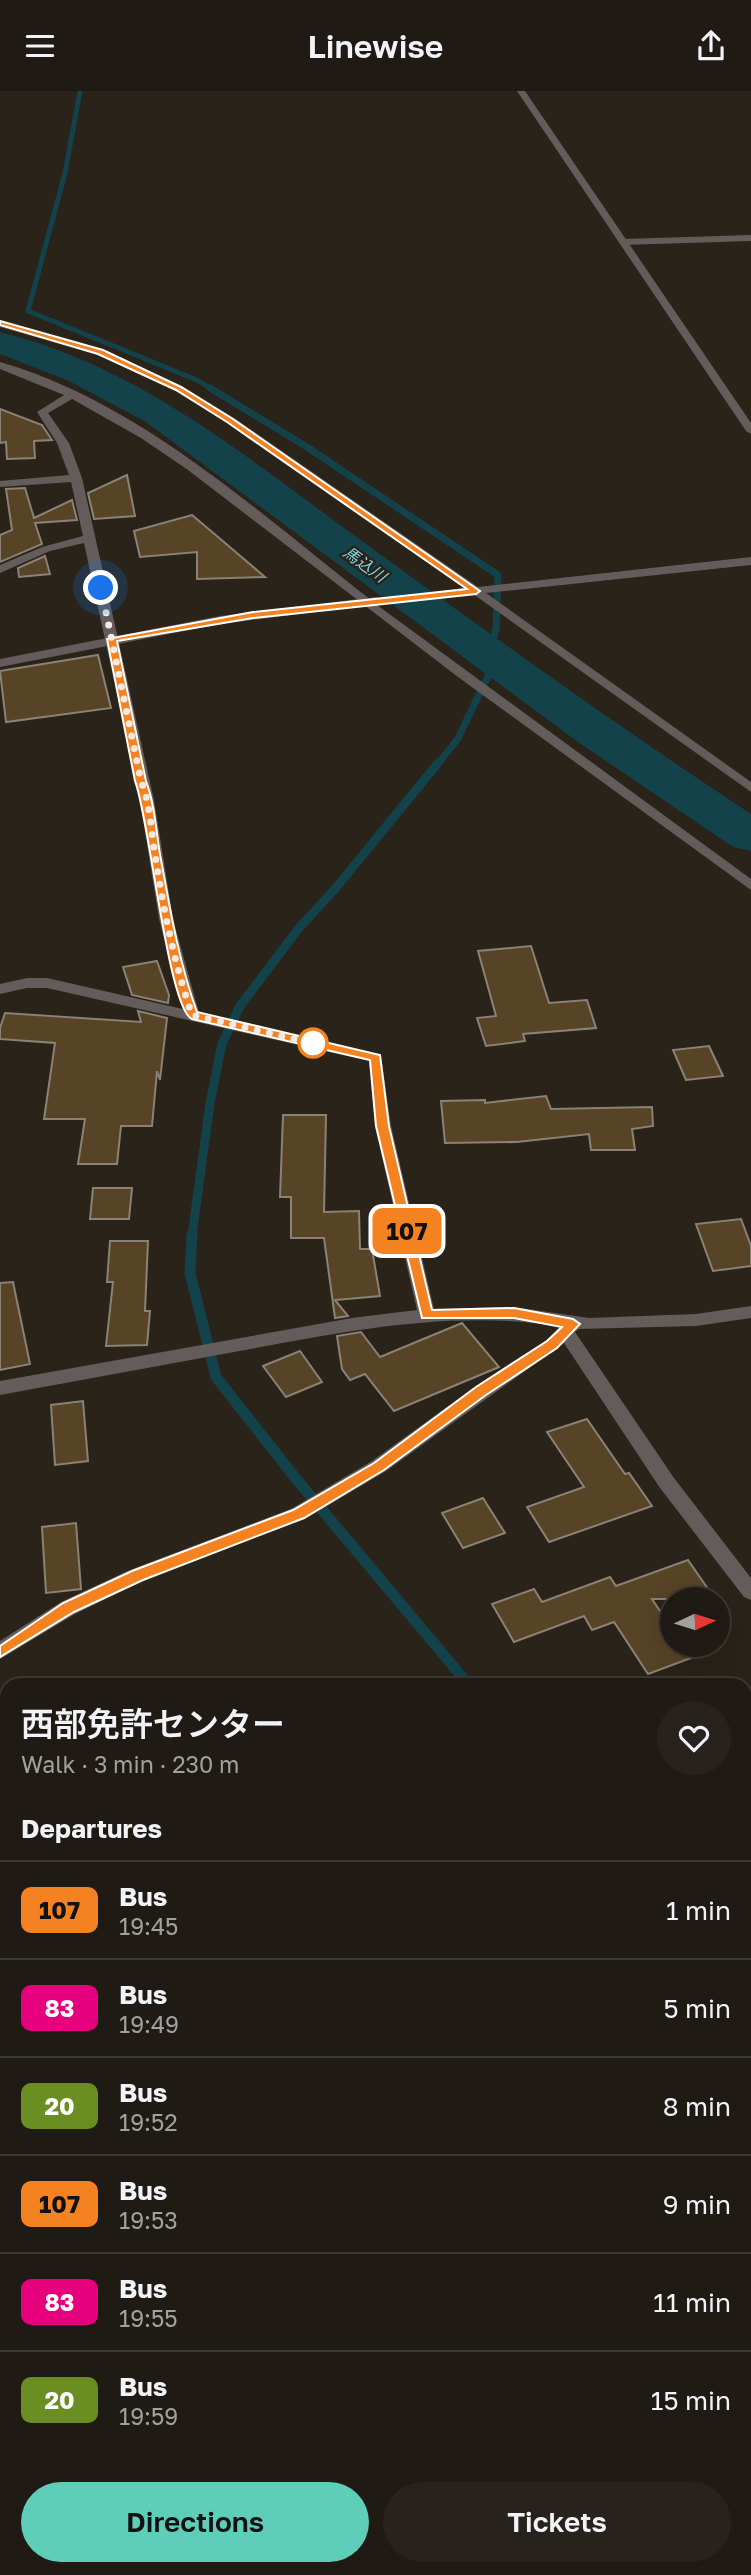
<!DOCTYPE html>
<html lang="en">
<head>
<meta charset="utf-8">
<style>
  :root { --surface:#1f1a13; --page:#27231c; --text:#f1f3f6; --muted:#a1a1a0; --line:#3c3833; --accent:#5eceb8 }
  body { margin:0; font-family:"Golos Text","Noto Sans JP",sans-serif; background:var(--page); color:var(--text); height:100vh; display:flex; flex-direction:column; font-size:26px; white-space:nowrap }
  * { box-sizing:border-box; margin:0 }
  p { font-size:23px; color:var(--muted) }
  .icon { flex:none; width:38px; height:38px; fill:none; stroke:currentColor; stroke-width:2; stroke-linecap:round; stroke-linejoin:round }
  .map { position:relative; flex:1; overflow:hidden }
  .details { position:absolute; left:0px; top:1587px; width:752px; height:898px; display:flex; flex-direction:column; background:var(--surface); border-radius:21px 21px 0 0; box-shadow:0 7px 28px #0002,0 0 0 2px var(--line) }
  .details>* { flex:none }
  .badge { padding:0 14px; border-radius:10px; font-size:24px; line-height:46px }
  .needle { width:46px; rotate:86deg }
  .fabs { position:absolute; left:660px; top:1496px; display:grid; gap:14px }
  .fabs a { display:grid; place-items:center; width:70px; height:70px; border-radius:50%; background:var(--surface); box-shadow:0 7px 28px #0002,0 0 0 2px var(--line); font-size:35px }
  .you { position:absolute; width:35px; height:35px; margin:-18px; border:5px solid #fff; border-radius:50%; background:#1a73e8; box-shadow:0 0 0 10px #1a73e833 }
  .map>.badge { position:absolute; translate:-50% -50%; box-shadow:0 0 0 4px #fff }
  h2 { padding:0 21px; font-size:26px; line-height:63px }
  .round { display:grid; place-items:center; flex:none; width:74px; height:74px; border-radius:37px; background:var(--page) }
  .headline { display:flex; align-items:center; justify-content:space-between; height:119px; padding:0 21px }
  h1 { font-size:33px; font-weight:600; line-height:52px }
  .action { display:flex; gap:14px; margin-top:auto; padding:14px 21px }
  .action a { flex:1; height:80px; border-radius:42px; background:var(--accent); color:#111; font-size:28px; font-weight:600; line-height:80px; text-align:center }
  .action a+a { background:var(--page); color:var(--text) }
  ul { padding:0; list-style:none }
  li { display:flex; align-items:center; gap:21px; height:98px; padding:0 21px; border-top:2px solid var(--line) }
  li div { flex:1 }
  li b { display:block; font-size:26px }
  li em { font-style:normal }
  li .badge { min-width:77px; font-weight:700; text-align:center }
  header { display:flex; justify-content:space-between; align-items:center; height:91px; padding:0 21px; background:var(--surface); font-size:32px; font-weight:600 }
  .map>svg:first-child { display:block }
</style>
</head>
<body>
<header><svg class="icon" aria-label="menu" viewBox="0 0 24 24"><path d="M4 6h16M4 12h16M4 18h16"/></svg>Linewise<svg class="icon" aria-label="share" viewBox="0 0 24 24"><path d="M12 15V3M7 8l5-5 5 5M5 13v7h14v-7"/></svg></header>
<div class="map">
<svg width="751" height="2484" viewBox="0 0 751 2484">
  <rect width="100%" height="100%" fill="#292319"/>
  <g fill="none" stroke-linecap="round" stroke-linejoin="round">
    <!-- stream-far4 -->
    <path stroke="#13424b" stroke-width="5" d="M80,0L65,82L28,220L197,289L213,299"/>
    <!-- stream-far3 -->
    <path stroke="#13424b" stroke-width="7" d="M210,297L307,356L498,484L496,539L487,564L492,577L457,649L437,674"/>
    <!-- stream-far2 -->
    <path stroke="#13424b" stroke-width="9" d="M192,1145L210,1012L222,953L240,915L299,837L335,798L438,672"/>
    <!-- stream-far1 -->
    <path stroke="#13424b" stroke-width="11" d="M192,1144L190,1182L216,1286L297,1389L469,1594"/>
    <!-- stream -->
    <path stroke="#13424b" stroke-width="14" d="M746,1880L751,1885"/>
    <!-- river -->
    <path fill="#13424b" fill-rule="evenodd" d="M0,241C143,276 256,374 373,458C498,549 622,638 751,723V760L733,756L578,651L146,331L69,290L0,263Z"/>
  </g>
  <!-- building -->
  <g fill="#574326" stroke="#8a8276" stroke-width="2">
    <path d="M0,318L42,334L52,349L34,350L35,367L7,368L6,351L0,352Z"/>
    <path d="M127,384L135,425L94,428L88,402Z"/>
    <path d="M25,397L34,427L72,409L77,429L35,432L42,453L0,471V444L12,439L6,398Z"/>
    <path d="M192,424L231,457L265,486L197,488V461L140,466L134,440Z"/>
    <path d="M45,465L50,483L19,486L18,477Z"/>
    <path d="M98,564L111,617L6,631L0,580Z"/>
    <path d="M531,855L549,912L587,909L596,937L523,943L525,950L486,955L477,927L496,925L478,860Z"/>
    <path d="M157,870L169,904L168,912L132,904L123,876Z"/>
    <path d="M138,920L167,927L160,989L157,980L152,1035H121L117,1073H78L85,1028H44L55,952L0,948V937L5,922L141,931Z"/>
    <path d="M709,955L723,985L686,989L673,959Z"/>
    <path d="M546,1005L551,1018L652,1016L653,1035L632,1038L635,1059H591L589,1043L517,1051L445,1052L441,1010L485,1009V1012Z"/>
    <path d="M283,1024H326L324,1121L359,1120L360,1158H372L380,1205L335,1209L348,1225L335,1227L324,1147H291V1106H280Z"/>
    <path d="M93,1097H132L129,1128H90Z"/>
    <path d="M741,1128L751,1155V1175L713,1180L696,1133Z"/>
    <path d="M110,1150H148L145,1220H150L147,1254L106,1255L113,1191H107Z"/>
    <path d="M13,1191L30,1273L0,1279V1192Z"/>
    <path d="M462,1232L499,1276L394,1320L365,1283L350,1289L342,1278L337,1245L361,1241L380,1266Z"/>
    <path d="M300,1260L322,1291L286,1306L263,1275Z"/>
    <path d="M83,1310L88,1370L55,1374L51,1314Z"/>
    <path d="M587,1328L625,1383L629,1382L652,1415L549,1451L527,1416L584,1396L547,1341Z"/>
    <path d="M483,1407L505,1442L463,1457L442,1422Z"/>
    <path d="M76,1432L81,1498L46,1502L42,1436Z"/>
    <path d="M688,1469L715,1508H652L672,1538V1554H682L691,1567L648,1583L614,1531L592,1539L584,1525L514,1551L492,1513L534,1498L542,1511L610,1486L616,1495Z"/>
  </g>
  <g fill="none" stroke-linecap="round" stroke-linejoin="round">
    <!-- minor -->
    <g fill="#635c5b" fill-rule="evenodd">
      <path d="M751,144V150L623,154L618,151L623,148Z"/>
      <path d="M0,230L104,259L182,295L234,327L478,496L751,466V474L486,502L751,691V701L473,503L377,514L751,788V799L458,586L188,379L141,347L72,308L48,322L69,352L82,387L154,709L173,828L199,922L381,964L391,1035L434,1218L514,1216L589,1227L696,1223L751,1215V1227L696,1235L579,1238L575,1241L674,1387L751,1487V1509L744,1506L660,1397L564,1252L386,1380L305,1428L144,1489L75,1523L0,1568V1550L61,1511L130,1479L291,1418L372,1370L476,1295L546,1250L560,1235C453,1219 351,1239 245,1259C163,1274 82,1289 0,1304V1290L352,1227L417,1219L375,1035L369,970L47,897H27L0,903V893L27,887H47L183,918L159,828L140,709L84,452L50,460L0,482V474L42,456L83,445L71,391L0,396V390L69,384L57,352L37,321L64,304L0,278V271C138,310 259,422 371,509L464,497L226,331L174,299L96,263L0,236Z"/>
      <path d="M0,1713L7,1715V1736L0,1734Z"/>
      <path d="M7,2236V2266L0,2268V2238Z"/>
      <path d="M746,2259L751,2262V2289L746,2286Z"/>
      <path d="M0,2322L7,2325V2355L0,2352Z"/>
      <path d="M126,2478H157L159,2484H128Z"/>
      <path d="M527,2478H556L554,2484H525Z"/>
    </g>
    <!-- tertiary -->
    <g fill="#635c5b" fill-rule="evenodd">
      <path d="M517,0H525L751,332V343L746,340Z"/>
      <path d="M376,506L380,507V513L220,533L0,576V568L220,525Z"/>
      <path d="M751,2240V2268L746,2270V2242Z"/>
    </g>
  </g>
  <!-- line -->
  <path fill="#f58220" stroke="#fff" stroke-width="2" d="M0,230L103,259L181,296L233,328L480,500L476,503L253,527L117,550L146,690C156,716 156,746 162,774C171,824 180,874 197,921L380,964L389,1035L432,1219L514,1217L573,1228L580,1233L557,1257L486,1304L384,1379L304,1427L143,1489L74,1521L0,1566V1555L63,1512L132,1480L293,1419L374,1372L476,1296L547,1250L562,1236L514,1227H422L376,1035L370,969L192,928C168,918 149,724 135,690L107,548L253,521L467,498L227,331L176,299L98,263L0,234Z"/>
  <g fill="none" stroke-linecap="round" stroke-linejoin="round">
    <!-- walk -->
    <path stroke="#f0ebe5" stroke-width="7" stroke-dasharray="0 12.6" d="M101,497L141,690C151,715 151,743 156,770C164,821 175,875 192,924L321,954L313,952"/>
  </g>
  <!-- markers -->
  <circle fill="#fff" stroke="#f58220" stroke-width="3.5" cx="313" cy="952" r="14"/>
  <g text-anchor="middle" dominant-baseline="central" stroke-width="5" stroke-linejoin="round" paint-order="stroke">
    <!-- far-water labels -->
    <g font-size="16" font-style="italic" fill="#87d6e7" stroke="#292319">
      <text transform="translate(365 473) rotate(36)">馬込川</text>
    </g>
  </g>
</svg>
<div class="fabs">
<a><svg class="needle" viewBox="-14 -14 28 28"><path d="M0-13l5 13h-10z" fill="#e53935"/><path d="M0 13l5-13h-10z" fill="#a1a1a0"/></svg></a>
</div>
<div class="you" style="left:101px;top:497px"></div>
<b class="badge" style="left:407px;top:1140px;background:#f58220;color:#111">107</b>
<section class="details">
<div class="headline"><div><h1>西部免許センター</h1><p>Walk · 3 min · 230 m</p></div><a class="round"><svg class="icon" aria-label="heart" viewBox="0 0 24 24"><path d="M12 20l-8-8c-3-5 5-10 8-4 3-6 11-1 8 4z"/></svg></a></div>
<h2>Departures</h2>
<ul>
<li><span class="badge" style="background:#f58220;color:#111">107</span><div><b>Bus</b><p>19:45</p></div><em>1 min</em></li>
<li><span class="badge" style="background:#e6007e;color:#fff">83</span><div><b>Bus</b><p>19:49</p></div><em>5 min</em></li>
<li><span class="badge" style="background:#6b8e23;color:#fff">20</span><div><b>Bus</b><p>19:52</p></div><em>8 min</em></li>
<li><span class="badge" style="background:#f58220;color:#111">107</span><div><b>Bus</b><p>19:53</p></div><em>9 min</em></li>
<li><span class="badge" style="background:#e6007e;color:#fff">83</span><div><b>Bus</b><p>19:55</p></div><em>11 min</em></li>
<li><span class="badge" style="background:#6b8e23;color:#fff">20</span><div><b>Bus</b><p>19:59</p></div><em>15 min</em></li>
</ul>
<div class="action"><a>Directions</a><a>Tickets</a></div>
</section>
</div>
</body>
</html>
